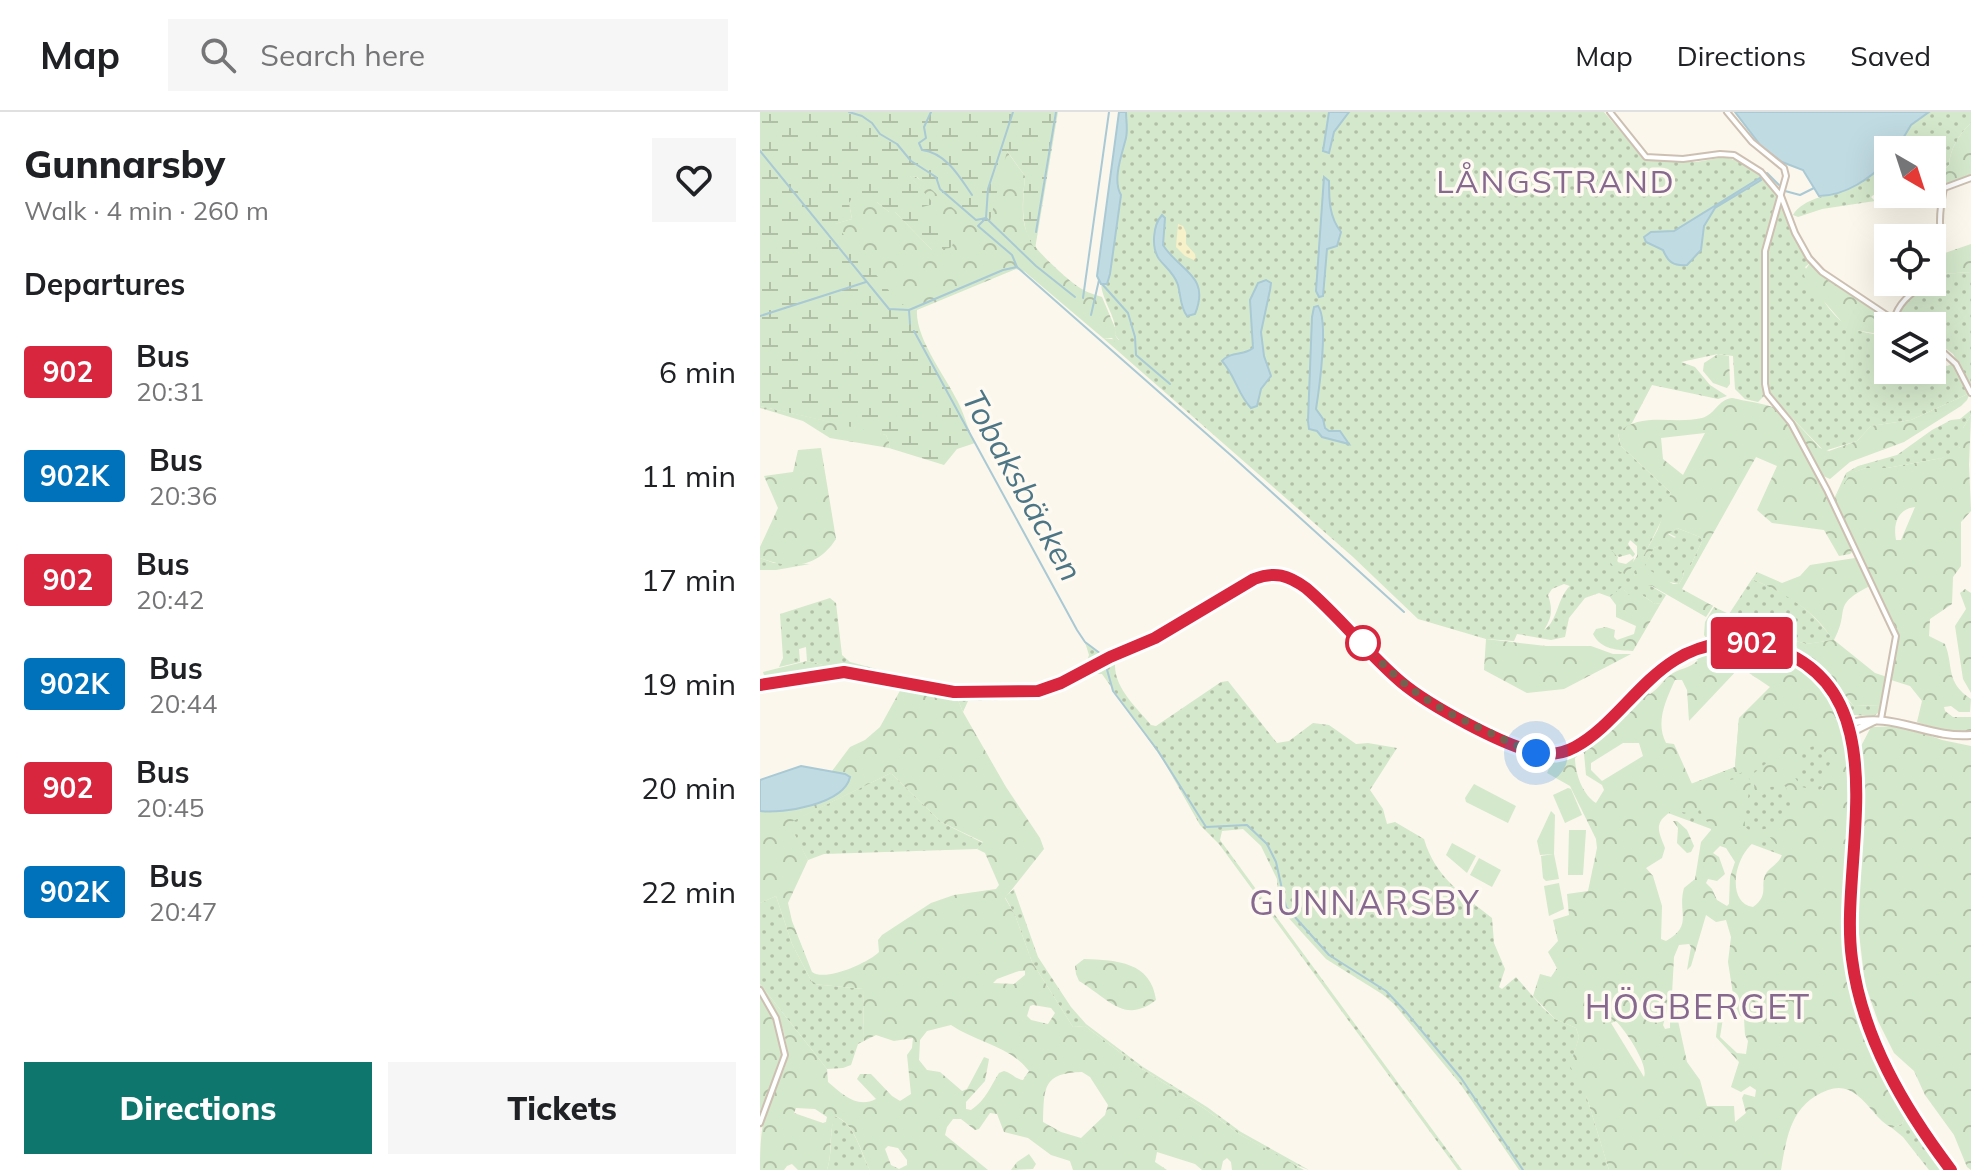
<!DOCTYPE html>
<html lang="en">
<head>
<meta charset="utf-8">
<style>
  :root { --surface:#fff; --page:#f6f6f6; --text:#202124; --muted:#757577; --line:#e0e0e0; --accent:#0f766e }
  body { margin:0; font-family:Mulish,sans-serif; background:var(--page); color:var(--text); height:100vh; display:flex; flex-direction:column; font-size:30px; white-space:nowrap }
  * { box-sizing:border-box; margin:0 }
  p { font-size:26px; color:var(--muted) }
  .icon { flex:none; width:44px; height:44px; fill:none; stroke:currentColor; stroke-width:2; stroke-linecap:round; stroke-linejoin:round }
  .map { position:relative; flex:1; overflow:hidden }
  .details { display:flex; flex-direction:column; background:var(--surface); width:760px }
  .details>* { flex:none }
  .badge { padding:0 16px; border-radius:6px; font-size:28px; line-height:52px }
  .needle { width:52px; rotate:141deg }
  .tools { position:absolute; left:1114px; top:24px; display:grid; gap:16px }
  .tools a { display:grid; place-items:center; width:72px; height:72px; border-radius:0px; background:var(--surface); box-shadow:0 8px 32px #0002; font-size:40px }
  .you { position:absolute; width:40px; height:40px; margin:-20px; border:6px solid #fff; border-radius:50%; background:#1a73e8; box-shadow:0 0 0 12px #1a73e833 }
  .map>.badge { position:absolute; translate:-50% -50%; box-shadow:0 0 0 4px #fff }
  h2 { padding:0 24px; font-size:30px; line-height:72px }
  .round { display:grid; place-items:center; flex:none; width:84px; height:84px; border-radius:0px; background:var(--page) }
  .head { display:flex; align-items:center; justify-content:space-between; height:136px; padding:0 24px }
  h1 { font-size:38px; font-weight:800; line-height:60px }
  .action { display:flex; gap:16px; margin-top:auto; padding:16px 24px }
  .action a { flex:1; height:92px; border-radius:0px; background:var(--accent); color:#fff; font-size:32px; font-weight:800; line-height:92px; text-align:center }
  .action a+a { background:var(--page); color:var(--text) }
  ul { padding:0; list-style:none }
  li { display:flex; align-items:center; gap:24px; height:104px; padding:0 24px }
  li div { flex:1 }
  li b { display:block; font-size:30px }
  li em { font-style:normal }
  li .badge { min-width:88px; font-weight:700; text-align:center }
  header { display:flex; align-items:center; gap:48px; box-sizing:border-box; height:112px; padding:0 40px; background:var(--surface); border-bottom:2px solid var(--line) }
  header strong { font-size:38px }
  nav { display:flex; gap:44px; margin-inline-start:auto; font-size:28px }
  .search { width:560px; height:72px; background:var(--page); display:flex; align-items:center; gap:20px; box-sizing:border-box; padding:0 28px; border-radius:0px; color:var(--muted); font-size:30px }
  main { display:flex; flex:1; min-height:0 }
  .map>svg:first-child { display:block }
</style>
</head>
<body>
<header>
<strong>Map</strong>
<div class="search"><svg class="icon" aria-label="search" viewBox="0 0 24 24"><circle cx="10" cy="10" r="6"/><path d="M15 15l6 6"/></svg>Search here</div>
<nav><a>Map</a><a>Directions</a><a>Saved</a></nav>
</header>
<main>
<section class="details">
<div class="head"><div><h1>Gunnarsby</h1><p>Walk · 4 min · 260 m</p></div><a class="round"><svg class="icon" aria-label="heart" viewBox="0 0 24 24"><path d="M12 20l-8-8c-3-5 5-10 8-4 3-6 11-1 8 4z"/></svg></a></div>
<h2>Departures</h2>
<ul>
<li><span class="badge" style="background:#d7263d;color:#fff">902</span><div><b>Bus</b><p>20:31</p></div><em>6 min</em></li>
<li><span class="badge" style="background:#0072bc;color:#fff">902K</span><div><b>Bus</b><p>20:36</p></div><em>11 min</em></li>
<li><span class="badge" style="background:#d7263d;color:#fff">902</span><div><b>Bus</b><p>20:42</p></div><em>17 min</em></li>
<li><span class="badge" style="background:#0072bc;color:#fff">902K</span><div><b>Bus</b><p>20:44</p></div><em>19 min</em></li>
<li><span class="badge" style="background:#d7263d;color:#fff">902</span><div><b>Bus</b><p>20:45</p></div><em>20 min</em></li>
<li><span class="badge" style="background:#0072bc;color:#fff">902K</span><div><b>Bus</b><p>20:47</p></div><em>22 min</em></li>
</ul>
<div class="action"><a>Directions</a><a>Tickets</a></div>
</section>
<div class="map">
<svg width="1211" height="1058" viewBox="0 0 1211 1058">
  <defs>
    <pattern id="green-dots" width="8" height="8" patternUnits="userSpaceOnUse" patternTransform="scale(2)"><rect width="8" height="8" fill="#d4e8cb"/><path d="M2 2h.1M6 6h.1" fill="none" stroke="#b1bfa7" stroke-width="1.8" stroke-linecap="round"/></pattern>
    <pattern id="forest-crowns" width="20" height="18" patternUnits="userSpaceOnUse" patternTransform="scale(2)"><rect width="20" height="18" fill="#d4e8cb"/><path d="M2 6a3 3 0 1 1 6 0M12 15a3 3 0 1 1 6 0" fill="none" stroke="#b1bfa7"/></pattern>
    <pattern id="wetland-marsh" width="20" height="14" patternUnits="userSpaceOnUse" patternTransform="scale(2)"><rect width="20" height="14" fill="#d4e8cb"/><path d="M1 5h8M5 5V1M11 12h8M15 12V8" fill="none" stroke="#b1bfa7"/></pattern>
    <pattern id="sand-dots" width="8" height="8" patternUnits="userSpaceOnUse" patternTransform="scale(2)"><rect width="8" height="8" fill="#f7f1ca"/><path d="M2 2h.1M6 6h.1" fill="none" stroke="#cdc7a6" stroke-width="1.8" stroke-linecap="round"/></pattern>
  </defs>
  <rect width="100%" height="100%" fill="#fbf7ec"/>
  <!-- green -->
  <g fill="url(#green-dots)" fill-rule="evenodd">
    <path d="M366,0H844L885,48L936,50L965,45L981,50L1007,68L1018,83L1043,141L1050,151L1045,155C1060,181 1069,207 1097,218C1107,222 1118,221 1128,226V258H1172V247L1187,254L1194,251L1210,281L1151,308L1111,314L1097,329L1064,339L1010,283L1003,254L1005,283L998,290L985,287L975,277L973,244L958,242L921,250L935,255L950,273L967,284L958,287L892,273L872,311L858,322L861,334L911,381L906,399L874,464L906,483L901,491L895,492L882,483L869,484L863,477L850,485L839,481L825,486L809,506L805,525L791,528L757,522L754,529L726,527L658,507L593,445L343,226L359,228L355,223C358,207 342,189 341,172H347L350,162L361,83C352,68 362,42 366,26C368,18 366,8 366,0ZM870,428L877,434V444L865,462L852,440L859,445L870,442L873,445L875,442L868,432ZM804,472L810,474C797,486 798,509 784,518C792,505 793,498 788,483L792,477Z"/>
    <path d="M1169,0H1211V11C1199,22 1190,37 1189,53L1172,69V38H1136L1151,13Z"/>
    <path d="M1128,48V72L1111,85L1115,89L1062,97L1038,105L1033,103C1042,86 1075,82 1093,74C1107,67 1118,59 1128,48Z"/>
    <path d="M1211,160V273L1193,242L1172,226V214H1150L1138,208C1138,191 1156,180 1168,170H1172V167L1182,162Z"/>
    <path d="M1211,298V303L1203,316V329L1200,335L1191,342L1182,346L1127,356H1106L1092,361L1074,387L1086,361L1098,354L1137,343L1172,318L1191,308L1200,307Z"/>
    <path d="M917,416L940,425L942,429L931,453L923,461V465L919,472L905,469L883,456L894,436L916,425L908,421Z"/>
    <path d="M0,446L14,451L50,452L16,458H0Z"/>
    <path d="M490,466L392,525L278,576L194,578L100,559L87,557L63,561V553L47,549L46,535L39,537L40,550L19,555L23,546L20,502L70,486L76,491L82,543L90,550L158,568L222,575L279,572L327,549L329,543L325,530L341,542C394,523 442,495 490,466Z"/>
    <path d="M506,466C546,466 574,506 598,533L544,481L528,471L516,468L506,469L489,477L427,517L394,535L358,549L355,552C354,576 377,596 391,613L396,614L461,570L468,569L517,631L529,629L553,611L569,613L596,632L608,631L637,636L610,678L623,697L627,712L635,710L664,727C675,765 703,783 732,806L734,831L745,857L739,875L742,877L756,865L783,896L795,907L816,916L819,925L812,949L827,986L849,1058H759L701,973L634,892L622,882L566,847L525,802L518,788L517,767L501,734L483,717L462,719L460,728L702,1058H698L459,732L440,713L403,648L342,562H336L297,581L275,587L208,589L203,600L198,588L200,583L261,584L278,582L299,575L356,545L417,519Z"/>
    <path d="M992,467C1034,485 1045,493 1074,528L1046,532L1008,520L983,517L969,502Z"/>
    <path d="M1071,572L1094,594L1121,593L1119,600L1114,604L1092,603Z"/>
    <path d="M1066,594L1076,650L1069,666L1022,732L1024,744L881,691L975,655L979,606L995,607Z"/>
    <path d="M131,661L181,710L223,731L217,737L64,742L48,748L28,711Z"/>
    <path d="M254,777L278,845L311,895L326,912L383,955L447,995L481,1020L549,1058L530,1051L479,1022L445,997L382,957L325,914L313,915L272,850L255,803L245,785Z"/>
    <path d="M16,784L32,832L53,872L103,877L104,929L98,932L91,953L83,956L67,957L0,872V791Z"/>
    <path d="M1147,1000L1185,1058H1169L1143,1025L1132,1016L1142,1012Z"/>
    <path d="M74,1004C96,1011 100,1041 110,1058H67C73,1040 69,1023 74,1004Z"/>
  </g>
  <!-- forest -->
  <g fill="url(#forest-crowns)" fill-rule="evenodd">
    <path d="M1211,11V62L1181,74L1172,73V69L1189,53C1190,37 1199,22 1211,11Z"/>
    <path d="M246,38L265,64C260,115 261,124 299,159C315,173 321,179 342,185L356,218L355,223L363,235L360,236L352,226H343L265,160L256,157L157,198L139,192L74,112L92,107L89,91L91,88L117,90L129,100H135L172,138L161,94L173,92L149,63L156,65L229,112Z"/>
    <path d="M1211,132V160L1182,162L1185,141Z"/>
    <path d="M1050,151L1060,161L1124,206L1140,214H1128V226L1119,222L1088,217L1047,170L1043,161Z"/>
    <path d="M958,242L969,244L970,272L967,276L953,271L943,259L944,251Z"/>
    <path d="M1210,281L1207,288L1201,294L1144,330L1090,350L1070,367L1061,363L1031,305L1060,336L1069,339L1097,329L1111,314L1151,308Z"/>
    <path d="M972,286C985,289 1003,291 1015,296C1034,305 1083,414 1094,438L1090,442L1079,444L1064,418L1012,411L997,398L1017,354L996,345L922,477L953,494L946,505L892,474L876,470L874,464L876,458L898,417L911,381L861,334L858,321C881,299 913,313 942,306C956,302 957,288 972,286ZM945,321L923,363L903,347L901,326ZM917,416L940,425L942,429L931,453L924,457L923,465L919,472H913L884,455L894,436L903,432L913,437L917,434L918,428L908,422Z"/>
    <path d="M0,294L116,320L126,323L130,332L129,336L70,326L43,309L0,296Z"/>
    <path d="M1211,303L1209,353L1211,399L1201,410V454L1193,465L1192,492L1170,507L1169,524L1185,532C1194,555 1185,570 1211,587L1210,600H1199L1191,594L1184,595L1185,599L1193,605H1211V620C1192,622 1175,616 1157,610L1162,589L1150,574L1131,568L1127,592L1124,591L1139,527L1074,387L1091,361L1106,356H1127L1182,346L1200,335L1203,316ZM1155,395L1141,428H1136C1133,413 1137,397 1155,395Z"/>
    <path d="M61,336L76,427C57,456 31,458 0,446V435L18,396L4,364L33,360L38,338Z"/>
    <path d="M852,439L858,445L857,450L866,452L874,446L872,455L865,462L856,458L847,446Z"/>
    <path d="M1095,446L1110,474C1070,494 1091,497 1074,528L1115,561L1127,565L1121,593L1094,594C1088,588 1084,580 1077,575C1025,536 1018,524 949,530L944,523L945,510L954,495L969,502L983,517L1008,520L1046,532L1073,528C1053,497 1026,482 992,467L997,460L1022,471L1040,464L1050,453Z"/>
    <path d="M864,473V478L869,483H882L895,492L901,491L873,539C858,538 841,538 833,522L836,517L846,515L855,518L854,525L857,528L874,522L876,514L856,505V493L850,485Z"/>
    <path d="M1205,477L1211,481V581L1203,567L1195,514L1206,497L1200,481Z"/>
    <path d="M726,527L786,534H831L853,542H871L804,577L767,581L724,558Z"/>
    <path d="M979,534C1033,540 1075,568 1087,624C1089,632 1088,640 1089,648C1091,658 1094,668 1095,678C1096,694 1092,711 1091,727C1088,763 1084,799 1087,836C1092,895 1120,950 1147,1000L1142,1012L1132,1016C1117,1008 1110,993 1097,983C1088,976 1079,974 1068,978C1031,992 1027,1023 1021,1058H849L827,986L810,954L819,925L816,916L795,907L773,884L780,862L791,865L797,856L788,840L798,829L793,808L809,803L807,782L828,779L837,736L836,727L810,674L787,661L794,645L825,633L905,558C929,543 951,536 979,534ZM936,547L938,548C930,557 918,556 909,564C902,570 898,577 890,582L886,580L910,558ZM980,555L1010,575L979,606L975,655L932,672L914,632L906,631C895,610 906,588 915,568H922L927,578L929,609ZM863,631H879L883,644L842,669L831,658V651ZM1054,634L1074,645L1065,660L1064,674L1058,679L1042,675L1035,666L1040,652V638ZM822,640L824,641L826,663L842,673L844,678L836,691C823,683 815,662 815,646ZM1008,643L1009,649L993,662L995,667L1001,669L998,673L994,672L995,680L998,683H1003L1009,675L1025,674L1037,696L1027,700C1022,715 1007,716 992,720L985,715C984,704 989,681 991,669L987,664L970,668L969,666L990,657ZM913,698L927,701L940,698L944,706L951,712V718L941,730L935,767L924,776C917,801 934,813 906,829L901,827L902,794L893,764L886,756L902,746L905,736C898,718 893,711 913,698ZM1009,724L1023,740C1020,751 1014,752 1007,760C998,772 1011,782 993,795C962,791 976,727 1009,724ZM960,734L966,736L975,750L970,765L969,792L967,794L957,788L952,777L946,771L948,767L957,769L965,762L959,745L953,741ZM946,803L956,810L966,808L971,825L968,850L976,901L984,906L985,923L988,929L986,942L977,941L960,925L965,893L960,889L956,925L979,950L971,975L981,980L990,974L996,978L995,985L984,982L982,986L986,1001L975,1010L974,994H947L940,968L927,950L917,904L918,890H915L910,896V916L905,917L903,913L912,882L914,845L919,833L929,832L931,835L927,858L931,854ZM856,909C866,919 889,953 884,965L851,911Z"/>
    <path d="M47,549L63,553V561L6,569L3,560Z"/>
    <path d="M142,575L200,583L198,588L203,600L246,675L280,726L284,737L245,786L255,803L272,850L313,915L325,914L382,957L445,997L479,1022L544,1058H472L471,1050L467,1046L463,1049L461,1058H442L435,1052L397,1040L395,1050L407,1058H313L310,1049L291,1043L268,1026L244,1020L237,1002L230,1001L219,1017L215,1018L201,1007H193L187,1015L185,1023L228,1058H110C100,1040 96,1012 75,1004C68,1023 73,1040 67,1058H38L32,1052L27,1054L24,1058H0C0,1031 1,1009 11,984C15,972 24,962 26,949C31,923 13,895 0,873V872L67,957L68,970C82,982 97,997 116,987L97,967L100,962H111L132,984L140,989L151,982L147,943L152,936L153,926L134,929L116,923L104,929L103,877L53,872L32,832L16,784L0,791V699L10,700C29,695 85,686 90,666L72,659L90,635L105,628L120,615ZM131,661L181,710L223,730L217,737L225,741L239,773L236,777L194,783L171,791L122,823L118,828L119,840C108,851 65,870 52,860L32,809L28,791L48,748L29,711ZM259,859H265V863L254,872L233,871L237,867ZM273,893L291,896L295,901L288,912L271,908L267,904L270,894ZM191,913C218,931 250,934 269,959L263,968C255,967 252,961 244,959L239,961C230,975 226,988 211,998L206,997V990L225,969L229,947L224,945L207,977L202,979L180,960L167,958L159,948L160,928L167,919ZM322,960L330,965L348,993L345,1003L321,1026L301,1020L283,1010C284,975 283,961 322,960ZM36,996L55,997L67,1005L66,1010L63,1011L34,1001ZM128,1034L138,1036L147,1048V1053L139,1057L131,1053L125,1037Z"/>
    <path d="M1144,614L1182,628L1211,634V1058L1207,1055L1194,1023L1165,983L1154,959L1134,941L1118,909L1105,872L1098,813L1099,745L1104,682L1100,636L1111,615Z"/>
    <path d="M913,709H917L927,718L934,734L931,740L927,741L917,731L918,716Z"/>
    <path d="M324,847C357,848 391,850 396,888C364,913 348,886 319,869L316,862L315,854Z"/>
    <path d="M0,883C12,903 28,930 20,955C15,971 6,986 0,1002Z"/>
    <path d="M269,1042L276,1052L273,1057L251,1058L257,1050Z"/>
  </g>
  <!-- wetland -->
  <path fill="url(#wetland-marsh)" d="M0,0H298L275,137C259,115 263,89 265,64L247,39L229,113L217,117L157,65L150,64L174,92L162,95L188,116L193,132L190,136L172,138L135,100H129L117,90L103,94L91,88L89,91L92,107L75,112L139,191L157,198C155,226 186,265 198,290C205,304 208,318 215,331L197,337L184,353L129,336L130,332L126,323L0,294Z"/>
  <!-- sand -->
  <path fill="url(#sand-dots)" d="M418,112L423,114L426,120V132L435,142L436,149L425,144L416,135Z"/>
  <!-- pitch -->
  <g fill="#d4e8cb">
    <path d="M714,672L756,694L748,711L706,690L705,686Z"/>
    <path d="M808,676L811,677L822,703L805,711L793,683Z"/>
    <path d="M791,699L795,703L794,742L799,767L786,769L783,766L781,744L793,742L780,743L777,729Z"/>
    <path d="M809,718H826L823,763H808Z"/>
    <path d="M692,731L716,744L707,761L686,743Z"/>
    <path d="M719,746L741,758L732,775L710,763Z"/>
    <path d="M799,771L804,797L789,804L784,774Z"/>
  </g>
  <!-- water -->
  <g fill="#c1dbe3" stroke="#a9c9d4" stroke-width="2">
    <path d="M359,0H366C366,8 368,18 366,26C362,42 352,68 361,83L350,162L347,172H341L337,164Z"/>
    <path d="M569,0H589L574,20L569,41L563,39Z"/>
    <path d="M975,0H1169L1151,13L1136,38H1128V48C1111,66 1085,84 1059,84L1043,58L1022,50L1001,34Z"/>
    <path d="M564,65L569,69C569,87 569,105 581,120L577,134L567,137L563,184L559,185L556,179Z"/>
    <path d="M1000,66L1001,68L955,96L944,114L941,138L927,153C913,154 908,150 903,138L886,130L884,125L891,120L914,119Z"/>
    <path d="M402,103L405,106L403,133C419,159 451,163 435,202L427,204C420,195 421,184 418,173C414,161 406,156 399,147C391,135 393,113 402,103Z"/>
    <path d="M506,168L511,171L510,178L501,220L504,244L511,264L501,277L497,294L491,296C478,283 475,263 462,249C471,239 484,244 493,236L490,188L498,171Z"/>
    <path d="M558,194C569,208 559,278 556,297L563,307L565,316L569,319H580L589,332L562,325L557,319L549,317L548,309L552,205L554,195Z"/>
    <path d="M41,654L85,662L90,665C84,692 23,702 0,699V668Z"/>
  </g>
  <g fill="none" stroke-linecap="round" stroke-linejoin="round">
    <!-- stream -->
    <g stroke="#a9c9d4" stroke-width="2">
      <path d="M89,0L102,4L112,11L120,22L137,32L151,49L176,65L180,77L216,108L226,106L276,154L315,185"/>
      <path d="M171,0L164,15L166,26L159,31L162,38C186,41 199,64 212,83"/>
      <path d="M253,0L228,77L226,106L218,114L252,143L257,155"/>
      <path d="M0,39L129,197L149,198L150,212"/>
      <path d="M1007,61L1019,73"/>
      <path d="M1025,79L1040,83L1054,76"/>
      <path d="M276,120L296,0"/>
      <path d="M342,172L368,201L375,225L376,243L410,272"/>
      <path d="M323,186L349,0"/>
      <path d="M149,198L243,158L257,155L474,346L644,500"/>
      <path d="M331,203L339,168"/>
      <path d="M0,204L106,170"/>
      <path d="M154,219L317,518L325,530L341,542"/>
      <path d="M346,554L353,579L398,639L446,715L487,713L507,732L516,750L526,795L569,843L626,879L646,900L701,966L763,1058"/>
    </g>
    <!-- minor casing -->
    <g stroke="#cdc0b2" stroke-width="8">
      <g id="minor">
        <path d="M850,0L886,45L923,47L960,42L974,43L1001,60L1021,84L1035,121L1049,146L1062,160L1134,208"/>
        <path d="M967,0L992,30L1024,56L1026,64L1005,139V272L1007,282L1031,311L1067,378L1136,524L1121,607"/>
        <path d="M1172,166C1186,150 1180,128 1180,109C1180,98 1182,86 1184,76L1211,66"/>
        <path d="M1146,214L1134,208C1138,190 1152,181 1167,170"/>
        <path d="M1172,230L1196,252L1211,281"/>
        <path d="M0,878L16,906L25,943L0,1011"/>
      </g>
    </g>
    <!-- tertiary casing -->
    <g stroke="#cdc0b2" stroke-width="10">
      <g id="tertiary">
        <path d="M0,573L84,560L194,580L278,579L301,571L350,545L395,526L494,467C515,459 528,463 546,476C579,505 607,541 640,570C667,592 746,636 780,641C792,643 804,641 815,635C855,613 879,565 920,545C951,530 987,525 1020,538C1141,587 1078,750 1092,847C1102,925 1144,996 1191,1058"/>
        <path d="M1088,612C1131,598 1168,627 1211,623"/>
        <path d="M1090,621L1114,609"/>
      </g>
    </g>
    <!-- minor -->
    <use href="#minor" stroke="#fff" stroke-width="4"/>
    <!-- tertiary -->
    <use href="#tertiary" stroke="#fff" stroke-width="6"/>
  </g>
  <g fill="none" stroke-linecap="round" stroke-linejoin="round">
    <!-- line casing -->
    <g stroke="#fff" stroke-width="18">
      <path id="line" d="M0,573L84,560L194,580L278,579L301,571L350,545L395,526L494,467C515,459 528,463 546,476C580,505 607,541 641,570C667,592 746,636 780,641C792,643 804,641 815,635C852,615 878,571 915,548C943,530 983,525 1014,536C1143,581 1078,749 1092,847C1102,925 1144,996 1191,1058"/>
    </g>
    <!-- line -->
    <use href="#line" stroke="#d7263d" stroke-width="12"/>
    <!-- walk -->
    <path stroke="#746150" stroke-width="8" stroke-dasharray="0 14.4" d="M603,531C642,575 672,594 724,618C741,626 758,635 776,641"/>
  </g>
  <!-- markers -->
  <circle fill="#fff" stroke="#d7263d" stroke-width="4" cx="603" cy="531" r="16"/>
  <g text-anchor="middle" dominant-baseline="central" stroke-width="7" stroke-linejoin="round" paint-order="stroke">
    <!-- neighbourhood labels -->
    <g font-size="32" letter-spacing="2" fill="#87698f" stroke="#fefaf2">
      <text x="796" y="69">LÅNGSTRAND</text>
    </g>
    <!-- water labels -->
    <g font-size="32" font-style="italic" fill="#4c7585" stroke="#fefaf2">
      <text transform="translate(263 373) rotate(61)">Tobaksbäcken</text>
    </g>
    <!-- quarter labels -->
    <g font-size="34" letter-spacing="2" fill="#87698f" stroke="#fefaf2">
      <text x="605" y="790">GUNNARSBY</text>
      <text x="938" y="894">HÖGBERGET</text>
    </g>
  </g>
</svg>
<div class="tools">
<a><svg class="needle" viewBox="-14 -14 28 28"><path d="M0-13l5 13h-10z" fill="#e53935"/><path d="M0 13l5-13h-10z" fill="#757577"/></svg></a>
<a><svg class="icon" aria-label="locate" viewBox="0 0 24 24"><circle cx="12" cy="12" r="6"/><path d="M12 2v4M12 18v4M2 12h4M18 12h4"/></svg></a>
<a><svg class="icon" aria-label="layers" viewBox="0 0 24 24"><path d="M12 4l9 5-9 5-9-5zM3 14l9 5 9-5"/></svg></a>
</div>
<div class="you" style="left:776px;top:641px"></div>
<b class="badge" style="left:992px;top:531px;background:#d7263d;color:#fff">902</b>
</div>
</main>
</body>
</html>
